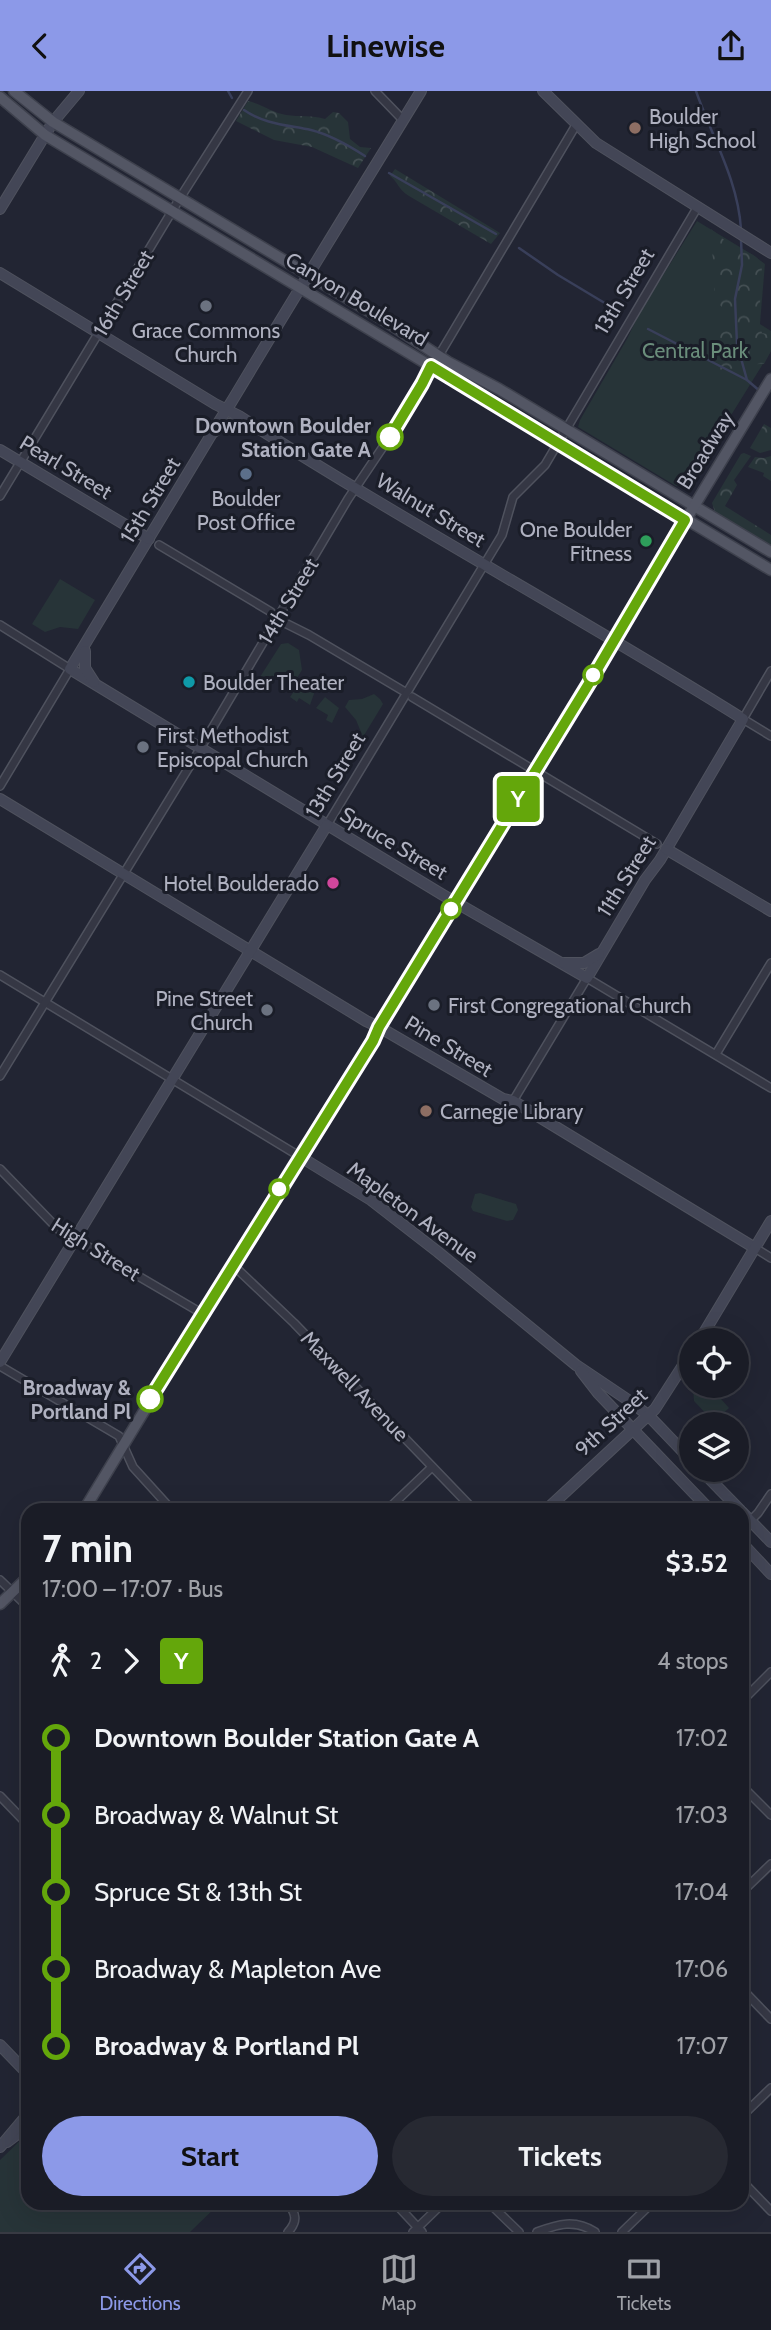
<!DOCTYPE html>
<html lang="en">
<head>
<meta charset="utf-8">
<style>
  :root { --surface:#1a1c26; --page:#272932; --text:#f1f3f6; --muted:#9fa1a7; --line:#383a43; --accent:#8c99e8 }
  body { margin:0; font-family:Cabin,sans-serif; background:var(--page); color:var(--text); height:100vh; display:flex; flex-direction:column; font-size:26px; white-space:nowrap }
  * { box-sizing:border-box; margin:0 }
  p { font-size:23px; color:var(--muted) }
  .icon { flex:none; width:38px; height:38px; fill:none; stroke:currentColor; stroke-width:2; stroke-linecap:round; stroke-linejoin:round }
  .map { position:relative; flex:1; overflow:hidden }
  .sheet { position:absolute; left:21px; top:1412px; width:728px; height:707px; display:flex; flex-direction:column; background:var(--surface); border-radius:21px; box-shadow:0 7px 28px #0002,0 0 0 2px var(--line) }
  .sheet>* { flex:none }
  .badge { padding:0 14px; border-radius:5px; font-size:24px; line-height:46px }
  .fabs { position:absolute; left:679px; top:1237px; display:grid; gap:14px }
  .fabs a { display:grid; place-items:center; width:70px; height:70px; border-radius:50%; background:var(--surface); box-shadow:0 7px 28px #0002,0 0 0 2px var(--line); font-size:35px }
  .map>.badge { position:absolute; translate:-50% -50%; box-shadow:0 0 0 4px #fff }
  .legs { display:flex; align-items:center; gap:10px; height:77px; padding:0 21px; font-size:23px }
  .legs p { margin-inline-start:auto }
  .head { display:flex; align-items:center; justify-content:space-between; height:119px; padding:0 21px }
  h1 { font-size:38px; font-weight:700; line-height:52px }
  .button { display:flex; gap:14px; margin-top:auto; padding:14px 21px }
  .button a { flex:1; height:80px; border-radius:42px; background:var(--accent); color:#111; font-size:28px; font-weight:700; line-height:80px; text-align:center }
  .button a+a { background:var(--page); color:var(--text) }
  ul { padding:0 21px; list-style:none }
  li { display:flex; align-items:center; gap:24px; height:77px; font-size:26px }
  li i { display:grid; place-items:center; width:10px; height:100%; margin:0 9px; background:currentColor }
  li i::after { content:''; width:18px; height:18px; margin:-9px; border:5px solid; border-radius:50%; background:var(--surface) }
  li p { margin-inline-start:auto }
  li:first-child i { background:linear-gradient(#0000 50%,currentColor 0) }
  li:last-child i { background:linear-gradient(currentColor 50%,#0000 0) }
  header { display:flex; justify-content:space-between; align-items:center; height:91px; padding:0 21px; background:var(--accent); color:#111; font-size:32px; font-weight:700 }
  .dock { display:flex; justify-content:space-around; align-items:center; height:98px; border-top:2px solid var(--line); background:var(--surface); font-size:19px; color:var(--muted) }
  .dock a { display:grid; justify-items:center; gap:4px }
  .dock .current { color:var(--accent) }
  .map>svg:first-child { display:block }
</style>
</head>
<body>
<header><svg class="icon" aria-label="back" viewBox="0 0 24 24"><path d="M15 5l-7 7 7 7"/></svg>Linewise<svg class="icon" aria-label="share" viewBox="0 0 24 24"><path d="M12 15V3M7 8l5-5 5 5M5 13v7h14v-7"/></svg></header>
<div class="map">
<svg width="771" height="2141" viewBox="0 0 771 2141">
  <defs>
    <pattern id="forest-crowns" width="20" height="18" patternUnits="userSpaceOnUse" patternTransform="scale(1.75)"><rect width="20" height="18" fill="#273438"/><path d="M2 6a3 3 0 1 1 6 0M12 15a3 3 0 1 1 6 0" fill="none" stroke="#444f53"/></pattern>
  </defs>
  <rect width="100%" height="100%" fill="#222533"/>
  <!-- green -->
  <g fill="#273438">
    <path d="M697,130L753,164L765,173L760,233L771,240V260L687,395H676L578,336L580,329L627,248L640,221Z"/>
    <path d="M60,488L95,509L78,538L60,536L45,541L32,533Z"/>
    <path d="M288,552L299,559L302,579L297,587L279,585L260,586L281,553Z"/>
    <path d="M299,593L315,600L310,614L299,607L297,611L290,606Z"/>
    <path d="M374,603L380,608L383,613L363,646L356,629L345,616L349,609L362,608Z"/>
    <path d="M325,606L339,617L332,632L326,629L328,624L316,617Z"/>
    <path d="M480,1102L516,1113L518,1119L513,1129L507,1130L473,1120L471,1116L475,1103Z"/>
    <path d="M693,1295H725L721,1308L729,1317L714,1331L694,1310Z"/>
    <path d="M28,2042V2112H220L190,2141H0V2069Z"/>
  </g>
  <!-- forest -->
  <g fill="url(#forest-crowns)">
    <path d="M248,10C261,13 273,22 286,24C299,26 312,24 325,28L333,21L339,22L348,31L350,48L360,56L371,57L358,77L312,56L274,49L236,30Z"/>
    <path d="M395,78L500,142L491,153L409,105C397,97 399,92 390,85Z"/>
    <path d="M711,138L728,152L730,165C743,159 755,160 762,174L759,233L762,242L771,244V260L764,273C747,272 732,279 715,280C721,265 719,234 721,215L715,212V208Z"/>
    <path d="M764,333L771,337V359L760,362L750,357Z"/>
    <path d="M744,362L751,365L734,389L737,394L725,415L771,444V456L715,421L712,412L741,363Z"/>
    <path d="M771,365V390L763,385L764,382L748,376L755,366L764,367Z"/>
  </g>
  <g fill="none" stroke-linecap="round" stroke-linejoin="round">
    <!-- stream -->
    <g stroke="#393f5a" stroke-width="2.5">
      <path d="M228,0L232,7"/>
      <path d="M696,0C712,46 738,89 741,138"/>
      <path d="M244,19C264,33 287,34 311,39C331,44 348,54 365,65"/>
      <path d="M389,82L496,143"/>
      <path d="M741,148L742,174L735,208L737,253L747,289L761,301"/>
      <path d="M519,157L558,184L618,220"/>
      <path d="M648,238L747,289"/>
    </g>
    <!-- street casing -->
    <g stroke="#4f525e" stroke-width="10">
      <g id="street">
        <path d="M375,0L403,29"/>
        <path d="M0,405L180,107L248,0"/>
        <path d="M159,454L271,521L274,526"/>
        <path d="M281,530L309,544L405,601"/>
        <path d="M0,534L70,578L0,695"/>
        <path d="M771,580L743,628L771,645"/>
        <path d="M412,606L657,753"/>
        <path d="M327,734L502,444L513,406L545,374L697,117"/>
        <path d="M0,884L299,1065"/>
        <path d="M716,963L771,872"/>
        <path d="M0,985L194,668L348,408L397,335L576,34"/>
        <path d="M513,1010L587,887L771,997"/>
        <path d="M0,1078L58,1138L203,1223"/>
        <path d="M755,1157L771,1167"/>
        <path d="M233,1174L294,1232L474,1419"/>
        <path d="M0,1275L119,1345L133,1376L172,1419"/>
        <path d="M387,1419L432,1376"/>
        <path d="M742,1438L758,1422L771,1403"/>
        <path d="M0,1489L28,1516"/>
        <path d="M742,1610L771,1581"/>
        <path d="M742,1695L771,1724"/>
        <path d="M0,1705L28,1734"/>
        <path d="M742,1801L771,1773"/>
        <path d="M742,1898L771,1928"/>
        <path d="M742,2025L771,1997"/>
        <path d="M742,2090L771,2120"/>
        <path d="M288,2112C296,2123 298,2130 288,2141"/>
        <path d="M395,2112L422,2141"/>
        <path d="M489,2112L519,2141"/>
        <path d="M413,2141L443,2112"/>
        <path d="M537,2141C558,2133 575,2128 595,2141"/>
        <path d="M622,2141L652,2112"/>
      </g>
    </g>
    <!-- secondary casing -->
    <g stroke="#4f525e" stroke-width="12">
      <g id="secondary">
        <path d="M543,0L596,52L771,162"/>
        <path d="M0,118L53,31L79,0"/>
        <path d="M0,182L215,313L239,325C404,431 577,524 743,628L660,769L645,789L587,887L443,804L70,578L211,344C218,332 225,321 232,310C294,206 358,103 421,0"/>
        <path d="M214,341C226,331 235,331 249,334"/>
        <path d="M0,359L149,448"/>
        <path d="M85,560V577L94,591"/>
        <path d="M0,708L366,930L379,936L503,1008L513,1010L755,1157"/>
        <path d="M666,758L771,820"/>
        <path d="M564,872H584L599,863"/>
        <path d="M299,1065L371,1109L438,1161L576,1274L631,1311L649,1325L691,1369"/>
        <path d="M699,1250L771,1130"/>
        <path d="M0,1271L327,734"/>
        <path d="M581,1280L598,1302L710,1419"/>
        <path d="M701,1379L740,1419"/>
        <path d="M546,1419L655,1318L691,1262"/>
        <path d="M742,1421L771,1451"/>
        <path d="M742,1452L771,1483"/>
        <path d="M0,1954L28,1983"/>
        <path d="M7,2051L28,2035"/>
        <path d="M0,2056L28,2023"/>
      </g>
    </g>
    <!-- primary casing -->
    <g stroke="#3e414d" stroke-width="13">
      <g id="primary">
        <path d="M14,0L53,31L387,231L448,271L499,298L771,461"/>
        <path d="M0,6L45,44L771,479"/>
        <path d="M84,1419L299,1065L373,950L379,936L771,288"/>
        <path d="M0,1513L28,1486"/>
      </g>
    </g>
    <!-- street -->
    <use href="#street" stroke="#353744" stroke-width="7"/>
    <!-- secondary -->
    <use href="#secondary" stroke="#434656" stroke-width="10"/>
    <!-- primary -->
    <use href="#primary" stroke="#535664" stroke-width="10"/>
  </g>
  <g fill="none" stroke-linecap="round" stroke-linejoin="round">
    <!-- line-1 casing -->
    <g stroke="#fff" stroke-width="16">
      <path id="line-1" d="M150,1308L373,950L379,936L588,594L685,429L431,275L422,293L390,346"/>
    </g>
    <!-- line-1 -->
    <use href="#line-1" stroke="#64a70b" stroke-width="10"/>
  </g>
  <!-- markers -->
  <g fill="#8d6e63" stroke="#1a1d28" stroke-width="2.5">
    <circle cx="635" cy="37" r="7"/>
    <circle cx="426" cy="1020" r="7"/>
  </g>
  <g fill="#6b7280" stroke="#1a1d28" stroke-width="2.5">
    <circle cx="206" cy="215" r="7"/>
    <circle cx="143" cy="656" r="7"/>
    <circle cx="434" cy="914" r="7"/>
    <circle cx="267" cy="919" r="7"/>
  </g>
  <g fill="#fff" stroke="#64a70b" stroke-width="3.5">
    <circle cx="390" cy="346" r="12"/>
    <circle cx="593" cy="584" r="9"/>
    <circle cx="451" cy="818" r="9"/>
    <circle cx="279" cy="1098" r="9"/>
    <circle cx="150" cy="1308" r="12"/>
  </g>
  <circle fill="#5c6f8a" stroke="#1a1d28" stroke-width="2.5" cx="246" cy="383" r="7"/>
  <circle fill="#2e9e5b" stroke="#1a1d28" stroke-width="2.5" cx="646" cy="450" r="7"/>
  <circle fill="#0f9aa8" stroke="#1a1d28" stroke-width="2.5" cx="189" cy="591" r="7"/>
  <circle fill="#d1479c" stroke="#1a1d28" stroke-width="2.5" cx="333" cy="792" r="7"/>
  <g text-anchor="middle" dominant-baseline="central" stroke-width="6" stroke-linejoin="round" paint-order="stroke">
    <!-- poi labels -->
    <g font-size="21" fill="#afb1c0" stroke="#1a1d28" text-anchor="start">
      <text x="649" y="25">Boulder<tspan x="649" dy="24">High School</tspan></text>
      <text x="206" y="239" text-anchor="middle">Grace Commons<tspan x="206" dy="24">Church</tspan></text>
      <text x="246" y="407" text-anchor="middle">Boulder<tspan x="246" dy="24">Post Office</tspan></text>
      <text x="632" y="438" text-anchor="end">One Boulder<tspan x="632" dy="24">Fitness</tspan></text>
      <text x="203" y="591">Boulder Theater</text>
      <text x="157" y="644">First Methodist<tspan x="157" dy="24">Episcopal Church</tspan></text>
      <text x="319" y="792" text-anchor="end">Hotel Boulderado</text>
      <text x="253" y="907" text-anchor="end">Pine Street<tspan x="253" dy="24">Church</tspan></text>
      <text x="448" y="914">First Congregational Church</text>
      <text x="440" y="1020">Carnegie Library</text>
    </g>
    <!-- street labels -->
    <g font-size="21" fill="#afb1c0" stroke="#1a1d28">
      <text transform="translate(624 200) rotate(-59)">13th Street</text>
      <text transform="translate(123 202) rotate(-59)">16th Street</text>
      <text transform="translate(357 208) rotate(31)">Canyon Boulevard</text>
      <text transform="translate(705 359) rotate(-58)">Broadway</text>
      <text transform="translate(66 376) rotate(31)">Pearl Street</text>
      <text transform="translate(150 409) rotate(-59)">15th Street</text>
      <text transform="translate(431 419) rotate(31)">Walnut Street</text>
      <text transform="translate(288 510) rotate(-59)">14th Street</text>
      <text transform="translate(335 684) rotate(-59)">13th Street</text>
      <text transform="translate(394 752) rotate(31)">Spruce Street</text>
      <text transform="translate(626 785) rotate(-58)">11th Street</text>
      <text transform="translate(449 955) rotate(31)">Pine Street</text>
      <text transform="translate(413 1121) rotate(36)">Mapleton Avenue</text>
      <text transform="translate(96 1158) rotate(32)">High Street</text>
      <text transform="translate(355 1295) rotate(46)">Maxwell Avenue</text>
      <text transform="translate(611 1331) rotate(-43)">9th Street</text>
    </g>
    <!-- park labels -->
    <g font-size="21" fill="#6a8d7b" stroke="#1a1d28">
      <text x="695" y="259">Central Park</text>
    </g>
    <!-- stop labels -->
    <g font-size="21" font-weight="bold" fill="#afb1c0" stroke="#1a1d28" text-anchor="end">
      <text x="371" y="334">Downtown Boulder<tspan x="371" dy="24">Station Gate A</tspan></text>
      <text x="131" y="1296">Broadway &amp;<tspan x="131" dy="24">Portland Pl</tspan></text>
    </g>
  </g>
</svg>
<div class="fabs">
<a><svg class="icon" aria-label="locate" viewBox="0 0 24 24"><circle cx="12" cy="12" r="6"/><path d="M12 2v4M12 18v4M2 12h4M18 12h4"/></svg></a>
<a><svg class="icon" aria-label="layers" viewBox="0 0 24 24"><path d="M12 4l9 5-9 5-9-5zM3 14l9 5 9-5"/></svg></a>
</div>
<b class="badge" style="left:518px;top:708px;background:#64a70b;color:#fff">Y</b>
<section class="sheet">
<div class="head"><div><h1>7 min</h1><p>17:00 – 17:07 · Bus</p></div><b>$3.52</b></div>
<div class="legs"><svg class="icon" aria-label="walk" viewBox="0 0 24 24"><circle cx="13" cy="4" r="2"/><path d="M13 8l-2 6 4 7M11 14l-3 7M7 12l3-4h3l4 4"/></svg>2<svg class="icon" aria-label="forward" viewBox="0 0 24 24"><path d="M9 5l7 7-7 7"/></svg><b class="badge" style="background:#64a70b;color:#fff">Y</b><p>4 stops</p></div>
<ul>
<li><i style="color:#64a70b"></i><b>Downtown Boulder Station Gate A</b><p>17:02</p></li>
<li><i style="color:#64a70b"></i><span>Broadway &amp; Walnut St</span><p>17:03</p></li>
<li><i style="color:#64a70b"></i><span>Spruce St &amp; 13th St</span><p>17:04</p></li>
<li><i style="color:#64a70b"></i><span>Broadway &amp; Mapleton Ave</span><p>17:06</p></li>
<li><i style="color:#64a70b"></i><b>Broadway &amp; Portland Pl</b><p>17:07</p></li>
</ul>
<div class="button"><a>Start</a><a>Tickets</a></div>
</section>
</div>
<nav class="dock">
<a class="current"><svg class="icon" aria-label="directions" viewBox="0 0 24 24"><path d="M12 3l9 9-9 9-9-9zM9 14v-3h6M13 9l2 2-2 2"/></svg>Directions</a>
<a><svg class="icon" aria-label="map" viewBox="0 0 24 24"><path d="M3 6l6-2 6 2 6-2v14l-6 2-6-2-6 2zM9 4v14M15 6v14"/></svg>Map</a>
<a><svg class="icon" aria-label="tickets" viewBox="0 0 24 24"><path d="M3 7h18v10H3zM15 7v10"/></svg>Tickets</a>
</nav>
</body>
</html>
